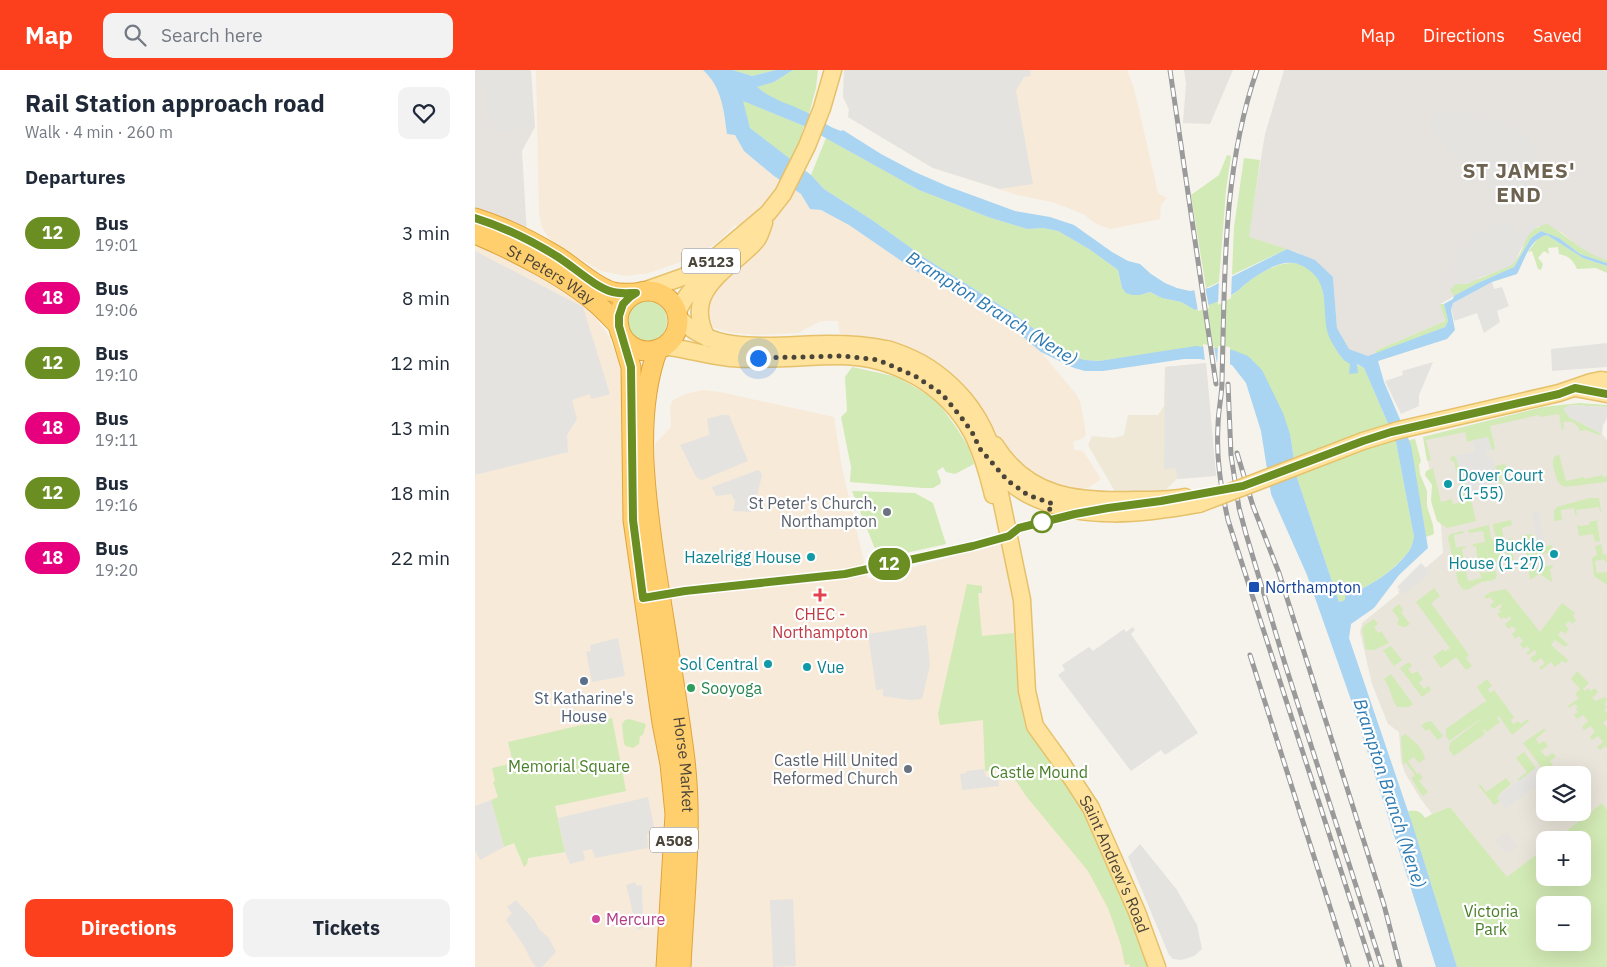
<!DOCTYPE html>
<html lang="en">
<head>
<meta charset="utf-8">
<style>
  :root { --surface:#fff; --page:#f2f2f3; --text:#1f2937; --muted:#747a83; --accent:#fc3f1d }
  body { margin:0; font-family:"IBM Plex Sans",sans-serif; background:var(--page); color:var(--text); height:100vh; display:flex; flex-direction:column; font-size:19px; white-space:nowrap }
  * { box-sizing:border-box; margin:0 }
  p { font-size:16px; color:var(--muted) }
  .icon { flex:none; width:28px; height:28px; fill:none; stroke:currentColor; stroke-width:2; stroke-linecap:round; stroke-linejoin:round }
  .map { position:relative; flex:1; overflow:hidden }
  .panel { display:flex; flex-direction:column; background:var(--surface); width:475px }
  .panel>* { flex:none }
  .badge { padding:0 10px; border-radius:16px; font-size:18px; line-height:32px }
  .buttons { position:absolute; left:1061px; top:696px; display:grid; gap:10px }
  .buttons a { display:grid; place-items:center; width:55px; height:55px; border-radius:10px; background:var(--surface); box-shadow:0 5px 20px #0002; font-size:25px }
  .you { position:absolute; width:25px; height:25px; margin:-12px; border:4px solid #fff; border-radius:50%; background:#1a73e8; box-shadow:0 0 0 8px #1a73e833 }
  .map>.badge { position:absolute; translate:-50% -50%; box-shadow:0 0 0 2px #fff }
  h2 { padding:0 25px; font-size:19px; line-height:45px }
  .round { display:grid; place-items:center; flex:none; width:52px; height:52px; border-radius:10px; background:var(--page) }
  .summary { display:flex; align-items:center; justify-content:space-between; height:85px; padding:0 25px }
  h1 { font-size:24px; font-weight:700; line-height:38px }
  .primary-button { display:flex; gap:10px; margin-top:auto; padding:10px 25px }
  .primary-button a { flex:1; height:58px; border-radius:10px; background:var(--accent); color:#fff; font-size:20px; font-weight:700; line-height:58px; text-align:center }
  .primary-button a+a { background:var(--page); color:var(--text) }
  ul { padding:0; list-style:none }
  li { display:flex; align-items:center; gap:15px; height:65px; padding:0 25px }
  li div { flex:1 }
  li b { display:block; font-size:19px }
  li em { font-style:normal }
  li .badge { min-width:55px; font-weight:700; text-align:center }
  header { display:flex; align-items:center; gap:30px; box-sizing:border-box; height:70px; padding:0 25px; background:var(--accent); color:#fff }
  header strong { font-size:24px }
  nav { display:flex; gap:28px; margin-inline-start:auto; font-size:18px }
  .search { width:350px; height:45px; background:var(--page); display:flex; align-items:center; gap:12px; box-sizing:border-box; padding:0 18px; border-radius:10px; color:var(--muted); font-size:19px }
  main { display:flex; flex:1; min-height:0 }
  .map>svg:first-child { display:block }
</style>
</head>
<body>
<header>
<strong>Map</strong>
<div class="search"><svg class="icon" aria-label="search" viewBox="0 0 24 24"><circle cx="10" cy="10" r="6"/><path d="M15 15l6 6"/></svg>Search here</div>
<nav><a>Map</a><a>Directions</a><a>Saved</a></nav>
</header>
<main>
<section class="panel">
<div class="summary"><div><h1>Rail Station approach road</h1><p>Walk · 4 min · 260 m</p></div><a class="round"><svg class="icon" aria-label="heart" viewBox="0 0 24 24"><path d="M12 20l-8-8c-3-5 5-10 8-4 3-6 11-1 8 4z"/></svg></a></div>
<h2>Departures</h2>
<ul>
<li><span class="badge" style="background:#6b8e23;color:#fff">12</span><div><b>Bus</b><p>19:01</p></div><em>3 min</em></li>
<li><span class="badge" style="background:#e6007e;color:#fff">18</span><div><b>Bus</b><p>19:06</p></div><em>8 min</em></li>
<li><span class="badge" style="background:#6b8e23;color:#fff">12</span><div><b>Bus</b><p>19:10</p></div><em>12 min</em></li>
<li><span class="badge" style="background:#e6007e;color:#fff">18</span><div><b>Bus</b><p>19:11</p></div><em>13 min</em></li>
<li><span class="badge" style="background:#6b8e23;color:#fff">12</span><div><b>Bus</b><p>19:16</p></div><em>18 min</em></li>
<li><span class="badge" style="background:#e6007e;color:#fff">18</span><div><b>Bus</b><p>19:20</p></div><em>22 min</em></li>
</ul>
<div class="primary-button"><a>Directions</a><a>Tickets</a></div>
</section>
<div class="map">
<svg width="1132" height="897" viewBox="0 0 1132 897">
  <rect width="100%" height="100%" fill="#f6f3ec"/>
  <!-- residential -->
  <path fill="#eae5da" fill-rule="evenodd" d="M1068,337H1084L1094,347L1127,364L1132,370V740L1127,733L1080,770H1070V778L1032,808L975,737L957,744L945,728L930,703L926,691L924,662L913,654L897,614L885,562L887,553L924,523L923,521L968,483L966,456L948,367ZM1070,705H1108V742H1070Z"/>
  <!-- commercial -->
  <g fill="#f7ead8">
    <path d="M61,0H228L235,6L247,30L252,64L260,65L269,81L299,106L326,124L335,139L346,140L374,155L441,201L487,224L529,251L566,282L601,324L606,334L611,365L608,368L598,372L599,380L608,381L626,409L613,418L602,419L577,413L561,405L528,377L517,354L492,318L474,301L442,280L410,270L365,264L363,251H346L323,263L284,265L257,263L239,258L233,251L232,239L237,226L247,213L290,174L260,155L244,171L220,187L174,203L151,206L126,201L81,175L71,164L66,155L64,142Z"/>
    <path d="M369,0H652L659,18L683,123L692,128L686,135L685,149L635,159L620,153L612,147L611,145L577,132L542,125L458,98L373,47L374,40L368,27Z"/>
    <path d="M0,173L20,180L114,239L133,265L145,295L150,322V466L157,510L180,429V374L196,357L195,336L198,330L211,324L228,320L245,322L359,347L367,398L393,509L536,471L560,656L680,897H0Z"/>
  </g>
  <!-- industrial -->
  <g fill="#e6e2dd">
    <path d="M0,0H56L60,57L47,81L52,164L0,140Z"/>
    <path d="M709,0H758L735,54L708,53L711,14Z"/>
    <path d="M809,0H1132V190L1119,187L1099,173L1086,162L1063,156L1033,197L1004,208L1003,213L965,234L970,251L900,281L901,284L893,286L874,279L862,258L858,207L824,183L773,167L790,64Z"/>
    <path d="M1032,762L1043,777L1031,784L1020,770Z"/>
  </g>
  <!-- education -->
  <path fill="#efe8d6" d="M731,293L741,406L702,409L687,423L642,425L613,375L617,366L639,368L649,365L653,345H683L689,336L690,297Z"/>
  <!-- green -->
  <g fill="#d2eab5" fill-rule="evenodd">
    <path d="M258,0H301L277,6Z"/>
    <path d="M318,0H343L341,18L334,44L293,27L281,17L299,12Z"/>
    <path d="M267,30L329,56L324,74L316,90L275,58Z"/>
    <path d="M351,68L444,120L513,147L552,159L568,158L583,161L614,179L643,200L647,218L665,225L675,222L687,228L706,232L720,240C732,234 747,230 759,224C764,221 768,215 774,211C799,194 826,180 846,213L858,274L867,288L889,298L921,372L939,467C938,471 937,477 934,481C919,501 894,517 871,526L870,530L864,532L822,408L815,364L773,286L667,285L624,291L610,290L596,286L539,244L450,188L400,152L349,119L336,105Z"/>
    <path d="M752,85L756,86L751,120L744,212L731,218L716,125L744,105Z"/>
    <path d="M769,88L785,90L774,167L812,179L757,205L759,157Z"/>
    <path d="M1072,154C1093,166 1109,184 1132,190V193L1105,184L1084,168L1066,161L1056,168L1039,197L1003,213L979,226L975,219L979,217L980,214C984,213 988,214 992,214C994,213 1036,196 1038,193C1053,179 1046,160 1072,154Z"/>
    <path d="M1072,165L1108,188L1132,196V203L1121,198L1102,199C1098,190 1094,186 1084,184L1083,177L1073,178L1074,184L1069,181L1063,188L1068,194L1066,200L1063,199L1057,181L1053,182L1064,167Z"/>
    <circle cx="172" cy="251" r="20"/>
    <path d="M965,234H969L973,251L970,257L901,284L900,281L970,251Z"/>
    <path d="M377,297L423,307L461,330L481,357L494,378L499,394L480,404L471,402L468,397L462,401L466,411L465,414L458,418H448L375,412L376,397L366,347L372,341L370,307Z"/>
    <path d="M1104,333L1132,335V337L1094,335V347L1127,364L1124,365L1111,360L1105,361C1102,353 1097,350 1088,352L1089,357L1087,361L1084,344L1065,347L1064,345L1015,356L1020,379L1017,380L1013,367L992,372L990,362L951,370L956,390L952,391L948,367L1068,337Z"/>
    <path d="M940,369L946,391L944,395L945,404L952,421V436L958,455L959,464L951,467L934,370Z"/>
    <path d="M1084,384L1091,411L1109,407L1110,409L1128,405V407L1132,406V412C1124,412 1092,418 1088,416C1083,414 1081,408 1080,403C1078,397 1077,393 1079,387Z"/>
    <path d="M980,386L982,390L992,426L995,425L1001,451L972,458L962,451L956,431L957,415L950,405L951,401L958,398L966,432L977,429L978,434L988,432L979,391H976L975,387Z"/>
    <path d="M1030,394L1033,405L1026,407L1029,422H1027L1020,396Z"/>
    <path d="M377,421L440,423L458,433L471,474L404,489Z"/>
    <path d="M1114,428H1124L1126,441L1125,442L1124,437L1101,440L1102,444L1100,445L1099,438L1086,440L1087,450L1079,451V441L1082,437Z"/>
    <path d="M1036,450L1037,455L1027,458L1029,470L1038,468V470L1035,471L1039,490L1035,489C1027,478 1019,468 1018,454Z"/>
    <path d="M1124,450L1122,452L1125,471L1120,472L1118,464L1104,466L1102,454L1104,456L1114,455V452Z"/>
    <path d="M1014,455L1016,467L1030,490L1020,492L1019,488L1005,490L1006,493H1003L1001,476L998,477V474L1010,472L1008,461L994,463L993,460Z"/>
    <path d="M988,461L989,463L979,465L981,478L990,476L991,478L987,479L990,497L980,499L973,468L975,464Z"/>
    <path d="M1058,464L1060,478L1077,475L1078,482L1054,486V489H1052L1049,469H1046V466Z"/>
    <path d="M1126,474L1128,485L1131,484L1132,492H1130L1129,489L1120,491L1122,503L1132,502V515L1119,506L1117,488L1122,485L1120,476Z"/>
    <path d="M1077,495L1078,498L1075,499L1077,512L1064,504L1055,510L1053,496H1056L1057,499Z"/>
    <path d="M991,501L993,511L1006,508L1005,502L1007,501V503L1021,501L1022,506L1019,510L1006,512L994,519L989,520L983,513L981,502Z"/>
    <path d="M492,514L507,516V523H503L507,566L539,563L543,624L550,655L552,660L560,656L586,692L682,897H655L654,894L650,895L646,875L633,838L613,801L551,726L533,699L510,701L508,650L465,655L463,644Z"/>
    <path d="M959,518L965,526L956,533L994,585L991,588L997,596L991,600L981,587L966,598L958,587L968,579L970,582L975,578L941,532Z"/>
    <path d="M1031,519L1065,562L1087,533L1100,543L1098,546L1101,550L1098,554L1094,551L1090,555L1094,559L1090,564L1086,561L1083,565L1093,574L1090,577L1080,570L1076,575L1093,590L1091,593L1087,591L1080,597L1076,592L1066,600L1064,598L1070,593L1066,588L1059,593L1055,588L1062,583L1060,580L1053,585L1051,583L1055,580L1052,576L1048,579L1045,574L1048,571L1044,566L1040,569L1037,564L1041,560L1037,556L1033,559L1030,554L1036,549L1035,546L1031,549L1029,547L1026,549L1022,544L1026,542L1024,539L1027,536L1026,534L1018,539L1015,535L1019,532L1015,527L1011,529L1009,526L1016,522Z"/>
    <path d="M924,534L928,540L926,542L935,554L930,557L924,556L922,553L924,549L917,540Z"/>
    <path d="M899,549L903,554L899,557L903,563L906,561L914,573L899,580H891L887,559L890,555Z"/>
    <path d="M916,576L927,590L919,596L908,580Z"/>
    <path d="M934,592L937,596L933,599L937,604L942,601L948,609L944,613L949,619L953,616L956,620L947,627L925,598Z"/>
    <path d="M1102,601L1114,613L1108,619L1110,621L1113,618L1116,621L1120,618L1123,622L1117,628L1121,631L1129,627L1132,629L1130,635L1132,637L1129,640L1132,643V649L1128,653L1132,658V678L1130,676L1125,680L1122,677L1128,672L1123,666L1117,670L1115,667L1120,662L1116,656L1109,660L1107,657L1113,651L1108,645L1102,649L1099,645L1103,642L1101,639L1103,637L1100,634L1094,638L1093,636L1104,628L1100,624L1105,619L1096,609Z"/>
    <path d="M916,604L938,634L934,637H922C916,629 916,618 909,609Z"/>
    <path d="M1012,609L1017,616L1013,619L1015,623L1019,620L1039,647L1036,650L1038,654L1043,651L1046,654L1053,649L1054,651L1037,665L1024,646L1022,648L1025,652L1012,662L1009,659L1008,660L1010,664L979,686L974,680L975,673L1005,650H1004L974,671L971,666V659L1009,632H1012L1002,617Z"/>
    <path d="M137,648L151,721L80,736L90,782L53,788L52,794L49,797L39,773L29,777L16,730L23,727L18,712L20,711L17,698L38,693L33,672Z"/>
    <path d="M154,649L171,654L168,665L165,666L164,674L158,678L151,676L149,674L147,654L150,650Z"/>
    <path d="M956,651L968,666L963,670L954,659L951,661L946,656L951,652Z"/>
    <path d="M1068,659L1071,660L1061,669L1064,674L1069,671L1073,676L1066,681L1071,687L1078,683L1081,687L1075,691L1081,700L1087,696L1090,700L1084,705H1072L1048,673Z"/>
    <path d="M930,664C938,670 949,679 950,689L944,693L939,687L933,691L942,704L944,703L948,708L944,711L953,722L948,726C942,720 941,714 936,708L940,705L931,693L928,694L926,667Z"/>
    <path d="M1049,682L1061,698L1044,711L1042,710L1052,702L1041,688Z"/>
    <path d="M1031,708L1036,714L1024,724L1025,726L1022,728L1025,731L1019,735L1003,715H1006L1011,722Z"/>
    <path d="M1127,733L1132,740V897H982L933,741C941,740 946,741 950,748L957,744L975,737L1032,807L1070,778V808H1108V770H1080ZM1070,835H1108V872H1070Z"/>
  </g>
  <!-- parking -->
  <g fill="#e5e3e0">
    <path d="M7,0H52L56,58L20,62V58L16,55Z"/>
    <path d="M369,0H555L556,6L549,7L541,21L558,114L525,119L458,98L373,47L374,39L368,27Z"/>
    <path d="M966,39L1036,55V60L1048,63L1066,82L1062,89L1070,98L1049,120L1040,116L1027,129L1010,115L956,61V48Z"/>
    <path d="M1028,152L1032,153L1043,165L1059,153L1072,154L1063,156L1053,164L1040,192L1033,197L1004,208L993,214H980L975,201L978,188L1000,165L1007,160L1009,162L1018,155Z"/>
    <path d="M0,181L108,237L135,324L117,329L114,324L97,330L102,349L92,365L93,382L0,405Z"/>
    <path d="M1017,212L1019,219L1027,217L1034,236L1022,241L1025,252L1009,263L1002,243L979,251L976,236L978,233Z"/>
    <path d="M1132,273V297L1077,301L1076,279Z"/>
    <path d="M958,292L944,325V336L926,344L910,311L928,305L927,301Z"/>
    <path d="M731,293L741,406L702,409L701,398L689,399L690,297Z"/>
    <path d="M1094,335L1132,337V348L1128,355L1127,364L1094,347L1088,339Z"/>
    <path d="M246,345H254L273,391L227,410L221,407L205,375L234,365L232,349Z"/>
    <path d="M1013,367L1017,380L1011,382L1012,388L1018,387L1025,418L991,426L982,390L980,386L1000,381L997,370Z"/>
    <path d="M283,400L285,401L287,405L278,442L258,441L260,431L256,424L241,426L237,417Z"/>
    <path d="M1064,441L1069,473L1062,474L1057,443Z"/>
    <path d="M946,493L956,503L929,524L922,517Z"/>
    <path d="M451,555L455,595L447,629L435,630L408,626V619L401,620L393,564Z"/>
    <path d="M658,557L660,560L656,564L723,663L690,685L686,680L656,701L583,605L590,600L587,595L614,577L618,581L649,559L651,562Z"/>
    <path d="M143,568L150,606L117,612L111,582L116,581L115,575Z"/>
    <path d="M1061,698L1070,710V730L1060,717L1031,739L1022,727Z"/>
    <path d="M509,699L511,707L523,706L524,716L487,720L485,704L491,703V701Z"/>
    <path d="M173,727L180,762L172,764L173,778L120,788L117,779L108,781L110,790L95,794L90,782L83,748Z"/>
    <path d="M16,730L29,777L5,790L0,780V736Z"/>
    <path d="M665,774L702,820L722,855L727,879L719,886L706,890L698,889L694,885L653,787Z"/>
    <path d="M160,812L162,816L167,815L168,858L162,860L151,815Z"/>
    <path d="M318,829L321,896L298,897L295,830Z"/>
    <path d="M41,830L60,851L64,859L74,868L81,882L67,897H61L57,892L49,876L31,850L37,843L32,837Z"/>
  </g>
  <!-- water -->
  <path fill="#a9d4f2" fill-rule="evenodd" d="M228,0H258L277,6L301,0H318L299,12L282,17C298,31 317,34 335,44C346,50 353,57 366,61L368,60L406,84L440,102L472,116L540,141L575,147L599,155L637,182L653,191L665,194L676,204L690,213L702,218L715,221L734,218L812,179L840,190L858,207L862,258L874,279L893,286L970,257L973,251L969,234L978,229L979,226L1003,213L1039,197L1056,168L1066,161L1084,168L1105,184L1132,193V196L1108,188L1072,165C1055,168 1049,191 1042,204L1017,212L978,233L976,240L980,260L972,269L903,291L909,312L936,375L953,478L924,505L899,538L876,554L874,568L938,756L982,897H961L875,627L832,505L796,424L786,361L771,313L757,295L725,289H709L628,301H610L599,298L566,282L529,251L487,224L441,201L374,155L346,140L335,139L326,124L299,106L269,81L260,65L252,64C249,41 247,17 228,0ZM268,31L329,56L444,120L513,147L552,159L568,158L583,161L614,179L643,200L647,218L651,223L657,225H665L675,222L687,228L706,232L720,240C733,235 746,231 758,224C764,221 768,215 773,212C783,204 798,195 810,193C817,192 822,193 828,196C857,212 846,239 853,264C855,270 859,276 862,281C866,287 869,291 875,294L874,304L883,303L882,294L889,298L921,372L939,467C938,471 937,477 934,481C919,502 894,517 870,526V530L864,532L822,408L815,364L808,343L787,300L773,286L758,280L721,276L624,291L610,290L596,286L539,244L450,188L400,152L349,119L336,105L275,58Z"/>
  <!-- pier -->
  <g fill="#f6f3ec">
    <path d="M757,202L756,228L743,235L744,209Z"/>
    <path d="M730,216L734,238L723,241L719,218Z"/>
    <path d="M728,274L739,276L742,294L743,276L755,277V297L730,292Z"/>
  </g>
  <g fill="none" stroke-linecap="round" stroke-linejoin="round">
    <!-- major casing -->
    <g stroke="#e6c16a" stroke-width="19">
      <g id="major">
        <path d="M168,221L208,207L227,196L242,186L293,143L308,124L332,76L347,38L358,0"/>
        <path d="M202,243C211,223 224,211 240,197"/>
        <path id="s1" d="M203,247C239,288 306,274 354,274C373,274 392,275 411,279C417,280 423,283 429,285C454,295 472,309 489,329C510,354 523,387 524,419L547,530L552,621L560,656L586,692L616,738L662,842L682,897"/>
        <path d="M232,268C212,231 236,210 264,187C270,181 279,175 283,168C286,163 287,158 289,153"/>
        <path d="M186,278L195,277C215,280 235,286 255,288C291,291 329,286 366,286C420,287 471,315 497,363C507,382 513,404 518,425"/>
        <path d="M1100,318L1132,324"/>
        <path d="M888,371L924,360L1084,323L1116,312L1126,310L1132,311"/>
        <path d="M520,375C553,428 603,432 661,430C677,430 694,430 710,427"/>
        <path d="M519,396C530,408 540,418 554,425C607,452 669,444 724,434"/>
      </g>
    </g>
    <!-- highway casing -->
    <g stroke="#e0a43c" stroke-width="21">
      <g id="highway">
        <path d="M0,148C29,157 57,171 83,187C99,197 121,218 138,222C146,224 154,223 161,223"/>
        <path id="s2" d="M0,164C38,180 91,207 122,234C130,241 137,249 144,256"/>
        <circle cx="173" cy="251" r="30"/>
        <path d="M146,264L156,297L158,450L187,653L195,694L200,744L191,897"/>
        <path id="s3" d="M183,279C158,345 171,431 181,499C191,563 202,626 210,690C218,759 209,828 206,897"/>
      </g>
    </g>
    <!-- major -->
    <use href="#major" stroke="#ffe39c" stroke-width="16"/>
    <!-- highway -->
    <use href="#highway" stroke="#ffcf6e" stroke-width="19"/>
    <!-- rail casing -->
    <g stroke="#9a9a9a" stroke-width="5">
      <g id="rail">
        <path d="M695,0L741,314"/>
        <path d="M782,0C747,101 750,206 747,311C747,326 743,341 743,356C741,388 746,418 753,450L897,897"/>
        <path d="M753,314L756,385L764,438L771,464L810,594L907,897"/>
        <path d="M762,383L778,436L804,503L909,835L925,897"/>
        <path d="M775,585L874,897"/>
      </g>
    </g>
    <!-- rail -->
    <use href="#rail" stroke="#fff" stroke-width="3" stroke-dasharray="9" stroke-linecap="butt"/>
    <!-- major-bridge casing -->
    <g stroke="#e6c16a" stroke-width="19" stroke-linecap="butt">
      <path id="major-bridge" d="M724,434L888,371"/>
    </g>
    <!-- major-bridge -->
    <use href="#major-bridge" stroke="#ffe39c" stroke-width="16"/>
  </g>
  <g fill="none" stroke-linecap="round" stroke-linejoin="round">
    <!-- line casing -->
    <g stroke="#fff" stroke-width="11">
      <path id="line" d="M0,148C29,157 57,171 83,187C99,197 121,218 138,222C146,224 154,223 161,223L155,227L148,234L144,246V256L156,297L158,450L168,528L210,521L370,504L498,476L534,466L544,458L600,444L633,438L686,431L768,416L888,371L916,362L1084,324L1100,318L1132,324"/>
    </g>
    <!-- line -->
    <use href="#line" stroke="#6b8e23" stroke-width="8"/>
    <!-- walk -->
    <path stroke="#4b4439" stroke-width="5" stroke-dasharray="0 9" d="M283,288L367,286L396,289L403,290L440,306L467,324L486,347L497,362L505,379L533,411L553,425L578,434L567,452"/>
  </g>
  <!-- markers -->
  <g fill="#0f9aa8" stroke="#fff" stroke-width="2">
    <circle cx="973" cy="414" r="5"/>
    <circle cx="1079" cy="484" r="5"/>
    <circle cx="336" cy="487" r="5"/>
    <circle cx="293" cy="594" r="5"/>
    <circle cx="332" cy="597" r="5"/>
  </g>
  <g fill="#6b7280" stroke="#fff" stroke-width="2">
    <circle cx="412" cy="442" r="5"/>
    <circle cx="433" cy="699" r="5"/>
  </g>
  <circle fill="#fff" stroke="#6b8e23" stroke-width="2.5" cx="567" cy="452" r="10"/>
  <rect fill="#1a4fb4" stroke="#fff" stroke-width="2" x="773" y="511" width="12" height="12" rx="2.5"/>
  <path fill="#e0444e" stroke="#fff" stroke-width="2" d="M342.5 517.5h5v5h5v5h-5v5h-5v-5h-5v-5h5z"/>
  <circle fill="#5c6f8a" stroke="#fff" stroke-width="2" cx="109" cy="611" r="5"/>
  <circle fill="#2e9e5b" stroke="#fff" stroke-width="2" cx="216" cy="618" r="5"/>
  <circle fill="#d1479c" stroke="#fff" stroke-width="2" cx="121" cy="849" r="5"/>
  <g text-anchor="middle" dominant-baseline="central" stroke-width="4.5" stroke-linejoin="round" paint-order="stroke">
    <!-- shield labels -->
    <g fill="#fff" stroke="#817c74" stroke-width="1">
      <rect x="207" y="178.5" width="58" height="25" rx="4"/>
      <rect x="175" y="757.5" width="48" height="25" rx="4"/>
    </g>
    <g font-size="15" font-weight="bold" fill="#4b4439">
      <text x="236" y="191">A5123</text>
      <text x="199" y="770">A508</text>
    </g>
    <!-- street labels -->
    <g font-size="16" fill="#4b4439" stroke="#fff">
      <text stroke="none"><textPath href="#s2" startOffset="86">St Peters Way</textPath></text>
      <text stroke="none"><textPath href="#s3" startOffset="420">Horse Market</textPath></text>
      <text stroke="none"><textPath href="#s1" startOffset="809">Saint Andrew's Road</textPath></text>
    </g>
    <!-- culture labels -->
    <g font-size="16" fill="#0d838f" stroke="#fff" text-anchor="end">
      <text x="983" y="405" text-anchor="start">Dover Court<tspan x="983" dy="18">(1-55)</tspan></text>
      <text x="1069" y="475">Buckle<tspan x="1069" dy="18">House (1-27)</tspan></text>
      <text x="326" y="487">Hazelrigg House</text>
      <text x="283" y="594">Sol Central</text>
      <text x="342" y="597" text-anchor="start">Vue</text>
    </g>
    <!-- worship labels -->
    <g font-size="16" fill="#5b616d" stroke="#fff" text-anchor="end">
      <text x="402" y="433">St Peter's Church,<tspan x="402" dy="18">Northampton</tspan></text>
      <text x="423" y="690">Castle Hill United<tspan x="423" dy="18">Reformed Church</tspan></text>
    </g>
    <!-- transit labels -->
    <g font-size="16" fill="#164399" stroke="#fff" text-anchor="start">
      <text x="790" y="517">Northampton</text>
    </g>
    <!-- health labels -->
    <g font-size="16" fill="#be3a42" stroke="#fff">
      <text x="345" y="544">CHEC -<tspan x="345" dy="18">Northampton</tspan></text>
    </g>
    <!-- leisure labels -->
    <g font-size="16" fill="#27864d" stroke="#fff" text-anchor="start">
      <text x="226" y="618">Sooyoga</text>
    </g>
    <!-- service labels -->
    <g font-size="16" fill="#4e5e75" stroke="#fff">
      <text x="109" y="628">St Katharine's<tspan x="109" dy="18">House</tspan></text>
    </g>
    <!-- park labels -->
    <g font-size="16" fill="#4a7f2a" stroke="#fff">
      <text x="94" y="696">Memorial Square</text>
      <text x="564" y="702">Castle Mound</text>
      <text x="1016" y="841">Victoria<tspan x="1016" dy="18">Park</tspan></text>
    </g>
    <!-- hotel labels -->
    <g font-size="16" fill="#b23c85" stroke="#fff" text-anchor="start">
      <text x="131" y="849">Mercure</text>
    </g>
    <!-- water labels -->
    <g font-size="18" font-style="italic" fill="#2e7ab2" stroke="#fff">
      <text transform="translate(517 238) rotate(32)">Brampton Branch (Nene)</text>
      <text transform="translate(915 723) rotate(72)">Brampton Branch (Nene)</text>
    </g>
    <!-- district labels -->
    <g font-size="21" font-weight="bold" letter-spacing="1" fill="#6e6250" stroke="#fff">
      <text x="1044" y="100">ST JAMES'<tspan x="1044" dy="24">END</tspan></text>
    </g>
  </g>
</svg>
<div class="buttons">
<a><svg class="icon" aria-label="layers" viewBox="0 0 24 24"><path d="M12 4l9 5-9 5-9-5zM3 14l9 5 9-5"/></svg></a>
<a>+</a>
<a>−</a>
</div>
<div class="you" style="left:283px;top:288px"></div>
<b class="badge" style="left:414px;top:494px;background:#6b8e23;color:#fff">12</b>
</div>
</main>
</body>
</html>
